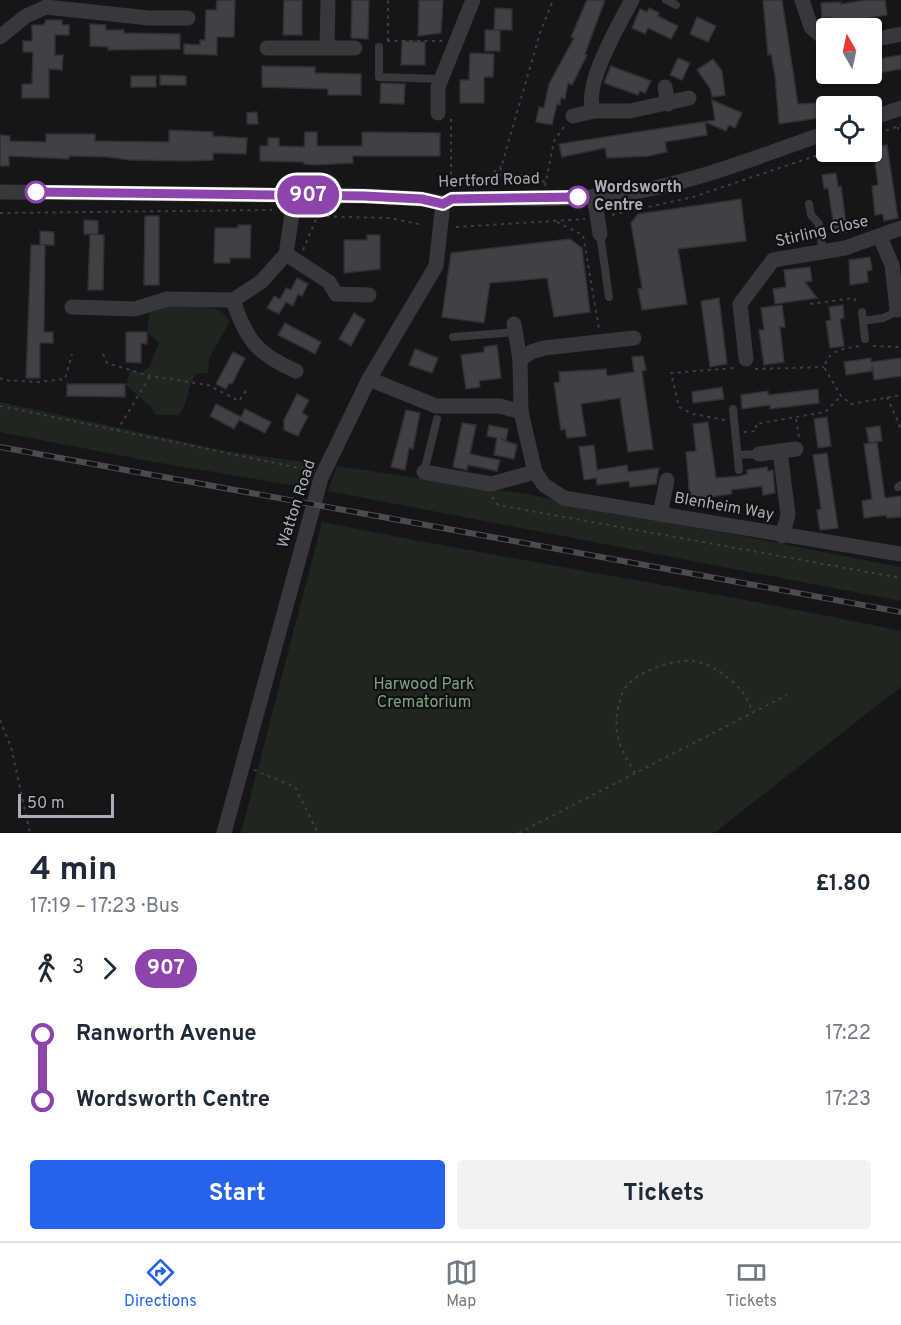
<!DOCTYPE html>
<html lang="en">
<head>
<meta charset="utf-8">
<style>
  :root { --surface:#fff; --page:#f2f2f3; --text:#1f2937; --muted:#747a83; --line:#e0e1e3; --accent:#2563eb }
  body { margin:0; font-family:Overpass,sans-serif; background:var(--page); color:var(--text); height:100vh; display:flex; flex-direction:column; font-size:22px; white-space:nowrap }
  * { box-sizing:border-box; margin:0 }
  p { font-size:20px; color:var(--muted) }
  .icon { flex:none; width:33px; height:33px; fill:none; stroke:currentColor; stroke-width:2; stroke-linecap:round; stroke-linejoin:round }
  .map { position:relative; height:833px; overflow:hidden }
  .details { display:flex; flex-direction:column; background:var(--surface); flex:1 }
  .details>* { flex:none }
  .badge { padding:0 12px; border-radius:20px; font-size:21px; line-height:39px }
  .needle { width:39px; rotate:351deg }
  .buttons { position:absolute; left:816px; top:18px; display:grid; gap:12px }
  .buttons a { display:grid; place-items:center; width:66px; height:66px; border-radius:6px; background:var(--surface); box-shadow:0 2px 4px #0004; font-size:30px }
  .scale { position:absolute; left:18px; bottom:15px; width:96px; box-sizing:border-box; padding-left:6px; border:3px solid #a8adb8; border-top:0; font-size:16px; line-height:21px; white-space:nowrap; color:#a8adb8; -webkit-text-stroke:4px #111113; paint-order:stroke }
  .map>.badge { position:absolute; translate:-50% -50%; box-shadow:0 0 0 3px #fff }
  .legs { display:flex; align-items:center; gap:9px; height:66px; padding:0 30px; font-size:20px }
  .legs p { margin-inline-start:auto }
  .head { display:flex; align-items:center; justify-content:space-between; height:102px; padding:0 30px }
  h1 { font-size:33px; font-weight:700; line-height:45px }
  .cta { display:flex; gap:12px; margin-top:auto; padding:12px 30px }
  .cta a { flex:1; height:69px; border-radius:6px; background:var(--accent); color:#fff; font-size:24px; font-weight:700; line-height:69px; text-align:center }
  .cta a+a { background:var(--page); color:var(--text) }
  ul { padding:0 30px; list-style:none }
  li { display:flex; align-items:center; gap:21px; height:66px; font-size:22px }
  li i { display:grid; place-items:center; width:9px; height:100%; margin:0 8px; background:currentColor }
  li i::after { content:''; width:15px; height:15px; margin:-8px; border:4px solid; border-radius:50%; background:var(--surface) }
  li p { margin-inline-start:auto }
  li:first-child i { background:linear-gradient(#0000 50%,currentColor 0) }
  li:last-child i { background:linear-gradient(currentColor 50%,#0000 0) }
  .dock { display:flex; justify-content:space-around; align-items:center; height:84px; border-top:2px solid var(--line); background:var(--surface); font-size:16px; color:var(--muted) }
  .dock a { display:grid; justify-items:center; gap:3px }
  .dock .active { color:var(--accent) }
  .map>svg:first-child { display:block }
</style>
</head>
<body>
<div class="map">
<svg width="901" height="833" viewBox="0 0 901 833">
  <rect width="100%" height="100%" fill="#161618"/>
  <!-- green -->
  <g fill="#1e261f">
    <path d="M195,305L220,310L230,321L209,358L208,373L196,374C186,388 189,402 179,415H156L151,407L126,385L130,370L142,373L149,367L159,343L147,332L150,310L161,306Z"/>
    <path d="M0,402L226,451L317,464L309,488L154,462L0,432Z"/>
    <path d="M337,466L526,494L901,567V601L328,491Z"/>
    <path d="M322,522C515,561 709,590 901,631V687L714,833H241Z"/>
  </g>
  <!-- building -->
  <g fill="#404145" stroke="#303034" stroke-width="1.5">
    <path d="M217,0H235L234,37H217V55L184,54V44L200,45V40H205L206,10H216Z"/>
    <path d="M284,0H302V35H283Z"/>
    <path d="M352,0H369L368,39L351,38Z"/>
    <path d="M419,0H443L441,33L418,36Z"/>
    <path d="M587,0H605L585,54L587,55L572,85L568,83L565,99L561,98L560,105L557,104L552,125L536,122L539,107L544,108L549,84L574,38L571,37Z"/>
    <path d="M763,0H782L798,104L818,103L819,118L779,124L775,76L771,54L768,55Z"/>
    <path d="M866,0H885L887,15L831,24V17L822,18L821,3L841,2V4Z"/>
    <path d="M495,8L512,9V30H494Z"/>
    <path d="M649,8L659,13L658,16L678,26L671,39L648,28L645,34L632,28L640,9L647,12Z"/>
    <path d="M697,17L716,26L708,42L690,34Z"/>
    <path d="M46,20H62V25H69V35H55V55H63L62,70L49,69V98H22V84H32L33,52H23V41H32V25H44Z"/>
    <path d="M90,24L106,25V30H124V33L180,34V49L108,50V47L90,46Z"/>
    <rect x="485" y="30" width="15" height="21"/>
    <path d="M402,41L425,42V65H401Z"/>
    <path d="M470,53L494,54L493,77H484V103H460V80H469Z"/>
    <path d="M901,55V69L872,74V60Z"/>
    <path d="M678,58L690,63L682,80L670,75Z"/>
    <path d="M713,59L722,71L725,95L712,97L710,88L697,70Z"/>
    <path d="M262,66L315,67V73L361,74V95H328V89L262,87Z"/>
    <path d="M611,66L651,81L645,93L640,91L638,95L604,83Z"/>
    <path d="M160,75L186,76V85H160Z"/>
    <rect x="131" y="76" width="25" height="11"/>
    <path d="M381,83L405,84L404,104L380,103Z"/>
    <path d="M712,100L742,113L735,128L729,125L726,131L705,122L707,135L665,142L667,152L649,156L607,158L605,148L562,157L559,144L715,120Z"/>
    <path d="M257,112L258,124H247V113Z"/>
    <path d="M169,130L213,132V136L247,138L246,154L213,153V160L185,161L130,160L107,157L69,156V159L9,156V166H0V135L10,136V141L46,142V134H95V141L169,142Z"/>
    <path d="M305,132H317V146H362V132L440,133V156H353V163L316,165L304,164V162L260,161V146H268V138H279V146L304,147Z"/>
    <path d="M887,145L898,218L884,221L883,214L875,215L872,186L878,185L873,147Z"/>
    <path d="M836,173L838,187L841,186L847,232L835,234L828,188L824,189L822,175Z"/>
    <path d="M741,199L746,241L678,249L687,304L642,310L638,289L642,288L631,223L638,214Z"/>
    <path d="M145,216H159V285H144Z"/>
    <path d="M84,220L98,221V234H91L104,235L103,290H88L90,234H84Z"/>
    <path d="M238,225H251L250,258H230V263H214L215,228H238Z"/>
    <path d="M40,231L54,232V245H40Z"/>
    <path d="M367,235H380V269L344,273V240H367Z"/>
    <path d="M570,239L582,248L590,312L554,317L547,278L490,283L484,323L442,317L451,253Z"/>
    <path d="M31,245H45L44,332H53V343H40V378H26Z"/>
    <path d="M870,257L872,270L867,271L868,282L850,285L849,260Z"/>
    <path d="M810,267L812,281L805,282L817,298L775,304L773,289L786,287L784,270Z"/>
    <path d="M297,278L308,284L302,296L298,294L293,306L286,302L279,314L267,308L274,296L280,299L286,288L291,290Z"/>
    <path d="M719,298L727,364L710,367L701,301Z"/>
    <path d="M782,305L785,327H780L784,362L764,365L759,330H764L761,308Z"/>
    <path d="M843,305L844,318L840,319L844,346L830,348L826,321L831,320L829,307Z"/>
    <path d="M354,313L365,320L351,346L339,339Z"/>
    <path d="M285,323L321,342L315,354L278,335Z"/>
    <path d="M126,332H147V344L141,343V363L126,362Z"/>
    <path d="M497,345L501,378L479,381L480,387L466,389L461,355L484,352V347Z"/>
    <path d="M415,349L438,358L432,373L409,365Z"/>
    <path d="M233,352L245,358L232,384L229,383L226,389L216,384Z"/>
    <path d="M643,356L646,370L642,371L653,449L628,452L620,398L581,404L586,436L567,438L565,429L561,430L554,383L560,382L559,372L606,369L607,376L634,372L632,357Z"/>
    <path d="M871,358V362L901,358V376L874,380L872,366V371L846,375L844,362Z"/>
    <path d="M67,384H125V397L67,396Z"/>
    <path d="M722,387L724,399L693,403L692,392Z"/>
    <path d="M818,389L819,403L770,409V405L742,409L741,395L768,391V395Z"/>
    <path d="M297,394L309,400L302,413L308,416L298,436L284,430V420Z"/>
    <path d="M216,404L241,417L245,409L271,422L265,433L239,420L234,429L210,416Z"/>
    <path d="M406,410L420,413L413,449L409,448L405,470L391,467Z"/>
    <path d="M827,417L831,446L818,448L814,419Z"/>
    <path d="M708,422L716,478L740,476L747,474V470L767,467L768,471L773,470L775,493L763,495L762,486L731,490L732,494L690,500L686,452L696,451L693,424Z"/>
    <path d="M462,423L476,425L470,454L500,460L497,471L468,465L467,470L453,467Z"/>
    <path d="M489,425L508,429L506,440L501,439L517,445L514,459L494,455L497,438L487,436Z"/>
    <path d="M880,426L882,441L869,443L866,428Z"/>
    <path d="M877,442L885,498L901,496V517L887,518L886,515L864,518L862,501L872,499L864,444Z"/>
    <path d="M594,445L597,470L627,465L628,472L659,468L656,484L630,487L629,481L597,485L596,478L584,480L579,447Z"/>
    <path d="M827,453L838,528L820,530L817,510L821,509L813,455Z"/>
  </g>
  <g fill="none" stroke-linecap="round" stroke-linejoin="round">
    <!-- path -->
    <g stroke="#3d3f44" stroke-width="2" stroke-dasharray="3 4.5" stroke-linecap="butt">
      <path d="M387,41H442"/>
      <path d="M388,41V0"/>
      <path d="M451,119V187"/>
      <path d="M897,127L901,132"/>
      <path d="M872,136L901,125"/>
      <path d="M498,175H525L545,182"/>
      <path d="M487,185L490,176L501,166"/>
      <path d="M496,185L540,33L553,0"/>
      <path d="M545,186L554,141L564,127"/>
      <path d="M0,213L272,210"/>
      <path d="M612,215L693,197L827,152"/>
      <path d="M304,216L390,218L423,225"/>
      <path d="M557,222L583,235L599,329"/>
      <path d="M456,227L585,219"/>
      <path d="M303,250L317,217"/>
      <path d="M810,304L854,298L857,304"/>
      <path d="M859,346C842,349 829,350 824,367L841,396L851,404L901,395"/>
      <path d="M873,346L901,347"/>
      <path d="M103,354L107,363L150,376L208,385L239,401L247,389"/>
      <path d="M755,369L824,367"/>
      <path d="M0,378L3,380L38,382L65,379L72,354"/>
      <path d="M887,397L901,429"/>
      <path d="M0,406L309,470"/>
      <path d="M796,419L799,437"/>
      <path d="M725,420L693,414L679,407L671,373L734,368"/>
      <path d="M117,431L150,376"/>
      <path d="M744,432L756,431V424L825,412L841,396"/>
      <path d="M492,497L498,505L901,578"/>
      <path d="M0,720L11,747L30,833"/>
      <path d="M254,770L295,787L318,833"/>
      <path d="M635,773C627,760 619,747 617,731C615,718 619,693 629,683C644,670 673,659 693,661C710,663 729,677 740,689C746,695 750,705 753,713"/>
      <path d="M519,833L787,695"/>
    </g>
    <!-- lane -->
    <g stroke="#37383d" stroke-width="8">
      <path d="M666,0L676,5"/>
      <path d="M379,47V77L441,79"/>
      <path d="M809,204L811,215L819,224L823,253"/>
      <path d="M600,234L609,297"/>
      <path d="M862,312L865,339"/>
      <path d="M863,321L883,318L898,311"/>
      <path d="M453,337L515,332"/>
      <path d="M733,409L739,470"/>
      <path d="M738,455L759,454"/>
      <path d="M424,472L437,419"/>
      <path d="M898,487L901,485"/>
    </g>
    <!-- street -->
    <g stroke="#37383d" stroke-width="15">
      <path d="M632,0C620,23 581,88 594,111H630L689,98"/>
      <path d="M802,0L811,27L826,40"/>
      <path d="M0,37L26,16L46,7L149,18H188"/>
      <path d="M872,40L901,34"/>
      <path d="M327,47L328,0"/>
      <path d="M267,48H355"/>
      <path d="M665,87L668,104"/>
      <path d="M438,113V87L473,0"/>
      <path d="M573,116L594,111"/>
      <path d="M872,118L901,108"/>
      <path d="M0,192L364,196L422,199L443,203L452,199C508,197 566,202 621,194C692,184 759,156 826,133"/>
      <path d="M594,196L600,234"/>
      <path d="M880,237L892,265L897,310"/>
      <path d="M286,254L329,282L336,294L369,295"/>
      <path d="M233,300C246,340 257,354 296,371"/>
      <path d="M72,307L135,309L167,299L233,300L261,282L286,254L295,194"/>
      <path d="M514,324L520,360L521,412"/>
      <path d="M746,359L740,304L773,260L845,248L901,228"/>
      <path d="M520,360L531,352L544,348L634,338"/>
      <path d="M369,379L436,406H500L521,412L535,472L544,485L564,498L901,554"/>
      <path d="M780,451L788,515L782,536"/>
      <path d="M759,454L796,449"/>
      <path d="M424,472L491,484L535,472"/>
      <path d="M660,514L667,480"/>
      <path d="M224,833L321,478L369,379L436,266L443,203"/>
    </g>
    <!-- rail casing -->
    <g stroke="#4a4c52" stroke-width="6">
      <path id="rail" d="M0,447L901,612"/>
    </g>
    <!-- rail -->
    <use href="#rail" stroke="#111113" stroke-width="4" stroke-dasharray="11" stroke-linecap="butt"/>
  </g>
  <g fill="none" stroke-linecap="round" stroke-linejoin="round">
    <!-- line-1 casing -->
    <g stroke="#fff" stroke-width="14">
      <path id="line-1" d="M36,192L364,196L422,199L443,204L452,199L578,197"/>
    </g>
    <!-- line-1 -->
    <use href="#line-1" stroke="#8e44ad" stroke-width="9"/>
  </g>
  <!-- markers -->
  <g fill="#fff" stroke="#8e44ad" stroke-width="3">
    <circle cx="36" cy="192" r="10"/>
    <circle cx="578" cy="197" r="10"/>
  </g>
  <g text-anchor="middle" dominant-baseline="central" stroke-width="4.5" stroke-linejoin="round" paint-order="stroke">
    <!-- street labels -->
    <g font-size="16" fill="#a8adb8" stroke="#111113">
      <text transform="translate(489 181) rotate(-2)">Hertford Road</text>
      <text transform="translate(822 232) rotate(-13)">Stirling Close</text>
      <text transform="translate(297 504) rotate(-72)">Watton Road</text>
      <text transform="translate(724 507) rotate(10)">Blenheim Way</text>
    </g>
    <!-- stop labels -->
    <g font-size="16" font-weight="bold" fill="#a8adb8" stroke="#111113" text-anchor="start">
      <text x="594" y="188">Wordsworth<tspan x="594" dy="18">Centre</tspan></text>
    </g>
    <!-- park labels -->
    <g font-size="16" fill="#7fa381" stroke="#111113">
      <text x="424" y="685">Harwood Park<tspan x="424" dy="18">Crematorium</tspan></text>
    </g>
  </g>
</svg>
<div class="buttons">
<a><svg class="needle" viewBox="-14 -14 28 28"><path d="M0-13l5 13h-10z" fill="#e53935"/><path d="M0 13l5-13h-10z" fill="#747a83"/></svg></a>
<a><svg class="icon" aria-label="locate" viewBox="0 0 24 24"><circle cx="12" cy="12" r="6"/><path d="M12 2v4M12 18v4M2 12h4M18 12h4"/></svg></a>
</div>
<div class="scale">50 m</div>
<b class="badge" style="left:308px;top:195px;background:#8e44ad;color:#fff">907</b>
</div>
<section class="details">
<div class="head"><div><h1>4 min</h1><p>17:19 – 17:23 · Bus</p></div><b>£1.80</b></div>
<div class="legs"><svg class="icon" aria-label="walk" viewBox="0 0 24 24"><circle cx="13" cy="4" r="2"/><path d="M13 8l-2 6 4 7M11 14l-3 7M7 12l3-4h3l4 4"/></svg>3<svg class="icon" aria-label="forward" viewBox="0 0 24 24"><path d="M9 5l7 7-7 7"/></svg><b class="badge" style="background:#8e44ad;color:#fff">907</b></div>
<ul>
<li><i style="color:#8e44ad"></i><b>Ranworth Avenue</b><p>17:22</p></li>
<li><i style="color:#8e44ad"></i><b>Wordsworth Centre</b><p>17:23</p></li>
</ul>
<div class="cta"><a>Start</a><a>Tickets</a></div>
</section>
<nav class="dock">
<a class="active"><svg class="icon" aria-label="directions" viewBox="0 0 24 24"><path d="M12 3l9 9-9 9-9-9zM9 14v-3h6M13 9l2 2-2 2"/></svg>Directions</a>
<a><svg class="icon" aria-label="map" viewBox="0 0 24 24"><path d="M3 6l6-2 6 2 6-2v14l-6 2-6-2-6 2zM9 4v14M15 6v14"/></svg>Map</a>
<a><svg class="icon" aria-label="tickets" viewBox="0 0 24 24"><path d="M3 7h18v10H3zM15 7v10"/></svg>Tickets</a>
</nav>
</body>
</html>
